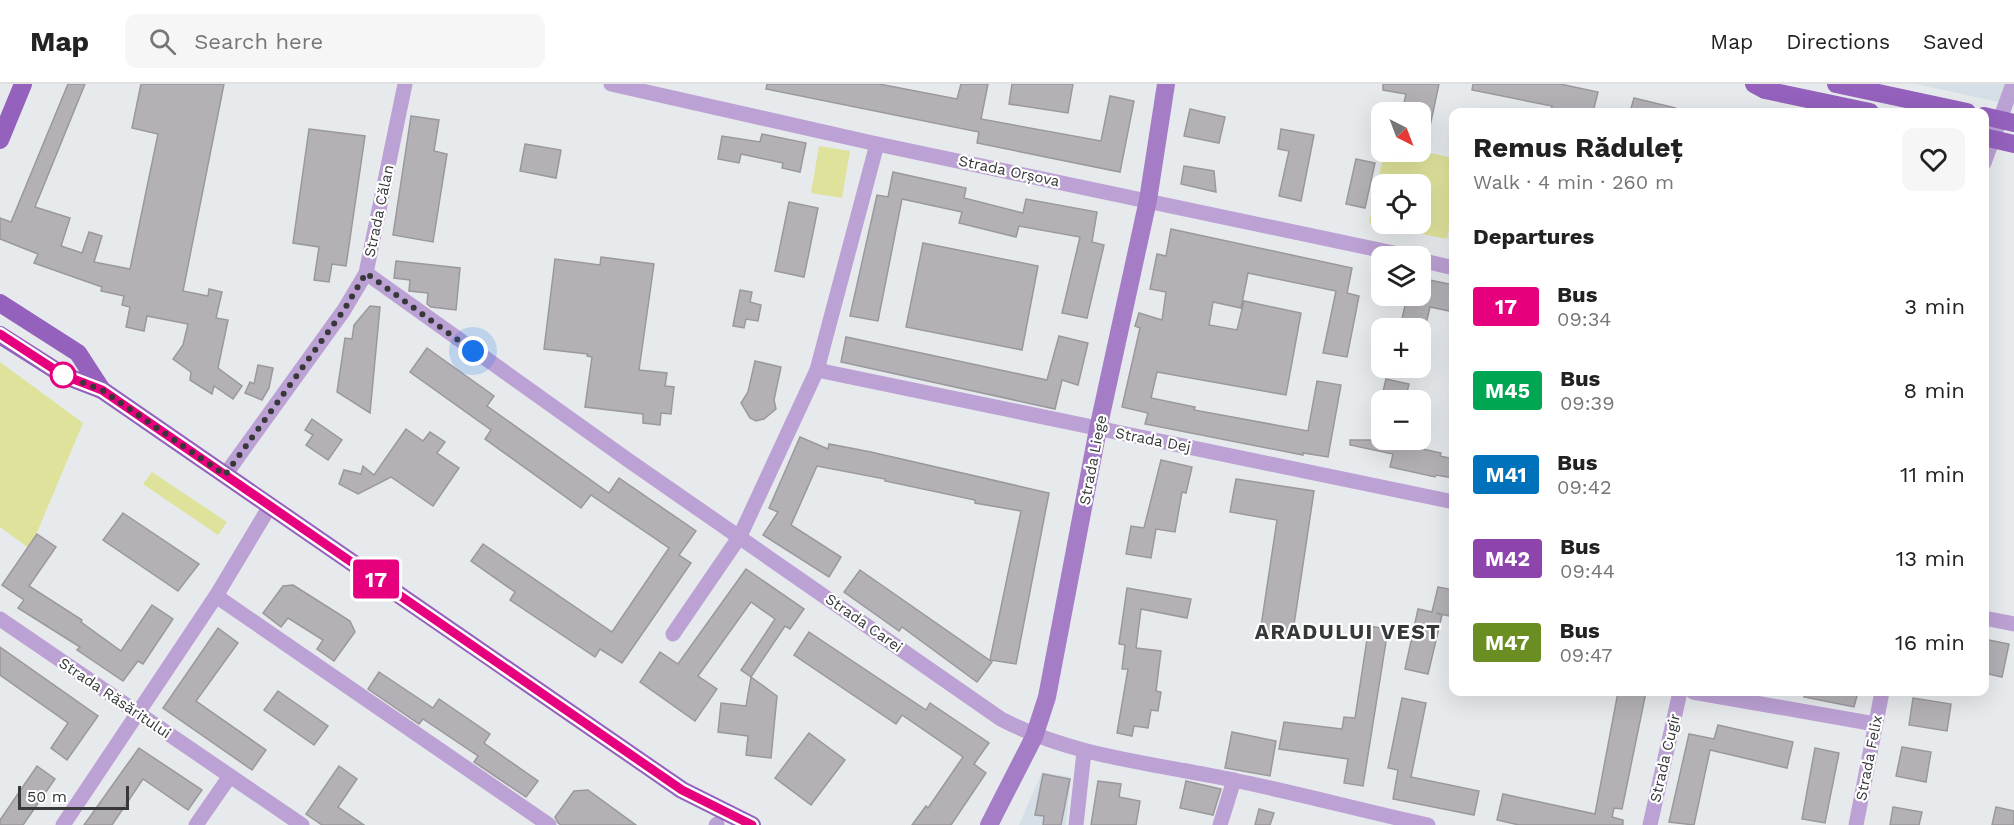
<!DOCTYPE html>
<html lang="en">
<head>
<meta charset="utf-8">
<style>
  :root { --surface:#fff; --page:#f6f6f6; --text:#222; --muted:#767676; --line:#e0e0e0 }
  body { margin:0; font-family:"Work Sans",sans-serif; background:var(--page); color:var(--text); height:100vh; display:flex; flex-direction:column; font-size:22px; white-space:nowrap }
  * { box-sizing:border-box; margin:0 }
  p { font-size:20px; color:var(--muted) }
  .icon { flex:none; width:33px; height:33px; fill:none; stroke:currentColor; stroke-width:2; stroke-linecap:round; stroke-linejoin:round }
  .map { position:relative; flex:1; overflow:hidden }
  .panel { position:absolute; left:1449px; top:24px; width:540px; height:588px; display:flex; flex-direction:column; background:var(--surface); border-radius:12px; box-shadow:0 6px 24px #0002 }
  .panel>* { flex:none }
  .badge { padding:0 12px; border-radius:4px; font-size:21px; line-height:39px }
  .needle { width:39px; rotate:138deg }
  .fabs { position:absolute; left:1371px; top:18px; display:grid; gap:12px }
  .fabs a { display:grid; place-items:center; width:60px; height:60px; border-radius:12px; background:var(--surface); box-shadow:0 6px 24px #0002; font-size:30px }
  .scale { position:absolute; left:18px; bottom:15px; width:111px; box-sizing:border-box; padding-left:6px; border:3px solid #363839; border-top:0; font-size:16px; line-height:21px; white-space:nowrap; color:#363839; -webkit-text-stroke:4px #fff; paint-order:stroke }
  .you { position:absolute; width:30px; height:30px; margin:-15px; border:4px solid #fff; border-radius:50%; background:#1a73e8; box-shadow:0 0 0 9px #1a73e833 }
  .map>.badge { position:absolute; translate:-50% -50%; box-shadow:0 0 0 3px #fff }
  h2 { padding:0 24px; font-size:22px; line-height:54px }
  .round { display:grid; place-items:center; flex:none; width:63px; height:63px; border-radius:12px; background:var(--page) }
  .headline { display:flex; align-items:center; justify-content:space-between; height:102px; padding:0 24px }
  h1 { font-size:28px; font-weight:700; line-height:45px }
  ul { padding:0; list-style:none }
  li { display:flex; align-items:center; gap:18px; height:84px; padding:0 24px }
  li div { flex:1 }
  li b { display:block; font-size:22px }
  li em { font-style:normal }
  li .badge { min-width:66px; font-weight:700; text-align:center }
  header { display:flex; align-items:center; gap:36px; box-sizing:border-box; height:84px; padding:0 30px; background:var(--surface); border-bottom:2px solid var(--line) }
  header strong { font-size:28px }
  nav { display:flex; gap:33px; margin-inline-start:auto; font-size:21px }
  .search { width:420px; height:54px; background:var(--page); display:flex; align-items:center; gap:15px; box-sizing:border-box; padding:0 21px; border-radius:12px; color:var(--muted); font-size:22px }
  .map>svg:first-child { display:block }
</style>
</head>
<body>
<header>
<strong>Map</strong>
<div class="search"><svg class="icon" aria-label="search" viewBox="0 0 24 24"><circle cx="10" cy="10" r="6"/><path d="M15 15l6 6"/></svg>Search here</div>
<nav><a>Map</a><a>Directions</a><a>Saved</a></nav>
</header>
<div class="map">
<svg width="2014" height="741" viewBox="0 0 2014 741">
  <rect width="100%" height="100%" fill="#e7eaed"/>
  <!-- built -->
  <g fill="#d5dfe6">
    <path d="M1916,0H2008L2003,19Z"/>
    <path d="M1042,688L1071,693L1066,741H1019Z"/>
  </g>
  <!-- green -->
  <g fill="#dfe29a" fill-rule="evenodd">
    <path d="M819,62L850,67L842,114L811,109Z"/>
    <path d="M1421,67L1453,74V124L1447,155L1369,139L1384,68ZM1382,100H1420V140H1382Z"/>
    <path d="M0,278L83,339L30,465L0,443Z"/>
    <path d="M152,388L227,438L218,451L143,400Z"/>
  </g>
  <!-- building -->
  <g fill="#b3b1b5" stroke="#9a989c" stroke-width="1.5">
    <path d="M68,0H85L35,123L70,134L61,162L82,169L89,148L102,152L94,178L130,185L158,50L132,44L141,0H224L183,207L208,212L209,205L222,208L216,234L228,236L218,284L242,302L233,315L214,302L212,310L190,296L191,288L173,275L183,261L188,240L147,232L144,247L126,243L130,223L122,221L124,212L101,207L102,203L34,179L38,170L0,155V134L11,138Z"/>
    <path d="M767,0H879L957,15L961,0H988L981,35L1101,57L1110,12L1134,17L1120,88L977,59L979,48L766,5Z"/>
    <path d="M1012,0H1073L1068,29L1009,20Z"/>
    <path d="M1383,0H1439L1426,61H1420V28H1402L1406,10L1383,6Z"/>
    <path d="M1473,0H1560L1598,8L1593,28H1550L1552,22L1472,6Z"/>
    <path d="M1634,14L1676,24V28H1630Z"/>
    <path d="M1190,25L1225,33L1219,59L1184,52Z"/>
    <path d="M411,32L439,36L434,67L447,70L433,158L393,151Z"/>
    <path d="M309,45L365,52L346,182L332,180L329,198L314,196L319,163L293,159Z"/>
    <path d="M1281,45L1314,51L1301,117L1279,112L1289,67L1278,65Z"/>
    <path d="M762,50L806,59L800,88L782,84L783,79L741,70L739,79L718,75L722,52L760,58Z"/>
    <path d="M525,60L561,66L556,94L520,87Z"/>
    <path d="M1356,75L1375,79L1365,124L1346,120Z"/>
    <path d="M1184,82L1214,87L1216,108L1181,100Z"/>
    <path d="M893,88L966,104L964,114L1023,129L1026,115L1097,128L1092,158L1104,161L1087,234L1062,229L1080,153L1019,142L1016,153L959,139L962,128L902,115L878,237L850,232L877,111L888,113Z"/>
    <path d="M789,118L818,124L804,193L775,187Z"/>
    <path d="M1171,145L1352,184L1347,209L1359,212L1347,273L1323,269L1336,207L1248,189L1241,224L1213,218L1209,241L1237,246L1244,217L1301,229L1286,311L1157,288L1151,314L1195,323L1194,326L1308,347L1317,297L1341,301L1328,373L1303,369V371L1145,340L1148,329L1122,323L1140,244L1135,242L1139,229L1162,236L1166,208L1150,205L1157,170L1166,172Z"/>
    <path d="M923,159L1038,182L1022,266L906,243Z"/>
    <path d="M601,173L654,180L639,286L667,289L665,302L674,303L671,330L661,329L660,341L643,339V330L585,323L592,273L587,272L588,270L544,265L555,175L600,181Z"/>
    <path d="M396,177L460,184L456,226L431,223L427,220L428,209L409,207L410,196L394,194Z"/>
    <path d="M1420,194L1454,201V228L1430,223L1425,244H1400L1406,217L1413,219L1415,212H1420Z"/>
    <path d="M740,206L752,208L750,218L761,221L758,237L746,235L744,244L733,242Z"/>
    <path d="M370,222L380,223L370,329L337,308L345,254L352,255L354,241Z"/>
    <path d="M1059,252L1088,259L1078,301L1062,296L1055,325L841,278L846,253L1047,296Z"/>
    <path d="M427,264L494,312L487,322L609,409L619,394L696,447L679,471L691,479L622,579L600,565L595,573L568,555L510,516L515,508L471,477L483,460L612,548L669,464L591,411L581,424L485,355L491,346L410,288Z"/>
    <path d="M755,277L781,283L774,316L776,325L764,335L756,337L750,334L741,319L748,308Z"/>
    <path d="M258,281L273,284L269,304L262,316L245,309L250,298L254,300Z"/>
    <path d="M1386,295L1409,300L1405,316H1381Z"/>
    <path d="M312,335L342,356L328,376L306,361L313,351L305,346Z"/>
    <path d="M406,345L423,357L430,348L445,358L437,369L459,384L433,422L391,393L358,410L339,400L344,386L361,390L363,382L374,391Z"/>
    <path d="M800,353L828,365L829,360L871,368L1049,409L1016,580L990,576L1021,427L975,419V416L885,397V395L817,382L791,441L841,473L829,493L763,451L778,428L769,424Z"/>
    <path d="M1350,356H1396L1395,359L1441,369L1440,372L1454,375V394L1436,391L1435,393L1390,383L1393,370L1350,361Z"/>
    <path d="M1161,376L1192,383L1186,409L1182,408L1175,448L1156,445L1151,474L1126,470L1131,442L1144,444Z"/>
    <path d="M1236,395L1314,407L1292,554L1260,549L1277,436L1230,428Z"/>
    <path d="M123,429L199,480L178,507L103,456Z"/>
    <path d="M37,450L56,463L29,502L82,536L81,538L121,567L152,521L173,535L143,580L138,577L123,597L77,566L80,563L18,524L24,516L2,501Z"/>
    <path d="M746,485L804,525L790,545L785,542L751,593L741,586L775,535L751,518L698,592L717,605L695,637L640,598L660,568L678,580Z"/>
    <path d="M860,486L992,578L977,598L902,543L899,547L844,508Z"/>
    <path d="M293,501L350,537L355,548L334,577L317,565L323,556L288,534L281,543L263,529L283,502Z"/>
    <path d="M1438,503L1454,506V533L1436,529L1442,531L1428,590L1405,585L1418,525L1432,528Z"/>
    <path d="M1127,504L1191,515L1187,534L1141,525L1136,564L1161,567L1156,607L1161,608L1158,627L1151,626L1148,644L1134,642L1132,652L1117,649L1128,585H1122L1125,561L1119,560Z"/>
    <path d="M1369,542L1388,545L1363,702L1344,699L1348,675L1279,665L1284,638L1342,645L1344,633L1355,634Z"/>
    <path d="M218,544L238,559L196,617L266,666L252,686L163,624Z"/>
    <path d="M809,548L926,626L930,619L989,659L974,680L986,689L951,741H912L926,722L928,724L963,673L902,631L896,640L794,571Z"/>
    <path d="M1984,555L2009,560L2002,593L1984,589Z"/>
    <path d="M0,563L98,632L67,676L51,664L68,639L0,591Z"/>
    <path d="M379,588L433,624L439,615L490,650L484,659L538,697L526,713L474,678L478,672L423,635L419,640L368,605Z"/>
    <path d="M751,593L777,612L771,674L746,671L748,652L718,648L721,619L746,622Z"/>
    <path d="M278,607L328,642L314,661L264,626Z"/>
    <path d="M1618,608H1646L1622,725L1614,724L1612,733L1623,736V741H1519L1497,736L1503,710L1595,730Z"/>
    <path d="M1805,608H1858L1854,623L1804,613Z"/>
    <path d="M1402,614L1426,619L1411,693L1479,707L1474,731L1393,715L1398,686L1388,684Z"/>
    <path d="M1913,614L1951,620L1947,647L1909,641Z"/>
    <path d="M1718,641L1793,658L1787,684L1710,666L1694,741L1669,738L1689,650L1714,655Z"/>
    <path d="M1232,648L1276,657L1270,692L1225,684Z"/>
    <path d="M809,649L845,676L811,721L775,694Z"/>
    <path d="M1902,663L1931,668L1926,698L1896,692Z"/>
    <path d="M139,664L202,706L188,726L143,695L112,741H84Z"/>
    <path d="M1815,664L1839,669L1825,739L1802,735Z"/>
    <path d="M37,682L55,695L23,741H0V736Z"/>
    <path d="M339,682L357,695L338,723L364,741H322L306,730Z"/>
    <path d="M1043,690L1070,695L1061,741H1043L1044,732L1035,731Z"/>
    <path d="M1098,697L1121,700L1119,713L1140,717L1136,741H1091Z"/>
    <path d="M1186,697L1221,705L1213,731L1180,724Z"/>
    <path d="M588,706L636,741H561L558,739L555,733L574,707Z"/>
    <path d="M1893,723L1922,728L1919,741H1890Z"/>
    <path d="M1996,723L2014,727V741H1992Z"/>
    <path d="M1259,725L1274,729L1270,741H1255Z"/>
  </g>
  <g fill="none" stroke-linecap="round" stroke-linejoin="round">
    <!-- street -->
    <g stroke="#bca1d4" stroke-width="15">
      <path d="M611,0L877,60L1408,172"/>
      <path d="M1984,79L2013,0"/>
      <path d="M1420,176L1454,184"/>
      <path d="M366,189L628,376L1001,635C1073,673 1154,679 1233,696C1298,709 1363,727 1428,741"/>
      <path d="M817,286L1454,418"/>
      <path d="M225,391L344,226L366,189L405,0"/>
      <path d="M216,512L549,741"/>
      <path d="M1984,534L2014,540"/>
      <path d="M0,535L302,741"/>
      <path d="M673,550L740,452L817,286L877,60"/>
      <path d="M1693,608L1875,640"/>
      <path d="M63,741L216,512L270,422"/>
      <path d="M196,741L230,692"/>
      <path d="M716,741L717,740"/>
      <path d="M1076,741L1084,668"/>
      <path d="M1220,741L1234,696"/>
      <path d="M1650,741L1680,608"/>
      <path d="M1856,741L1882,608"/>
    </g>
    <!-- secondary -->
    <path stroke="#a57dc7" stroke-width="18" d="M989,741L1034,653L1047,613L1098,345L1148,116L1166,0"/>
    <!-- primary -->
    <g stroke="#9461bd" stroke-width="18">
      <path d="M1754,0L1765,6L1870,28"/>
      <path d="M1836,0L1967,28"/>
      <path d="M1984,32L2014,39"/>
      <path d="M1984,53L2014,60"/>
      <path d="M0,56L23,0"/>
      <path d="M0,219L78,269L102,306"/>
      <path d="M0,251L63,291L102,306L682,706L752,741"/>
    </g>
  </g>
  <g fill="none" stroke-linecap="round" stroke-linejoin="round">
    <!-- line casing -->
    <g stroke="#fff" stroke-width="14">
      <path id="line" d="M0,250L63,291L102,306L682,706L752,741"/>
    </g>
    <!-- line -->
    <use href="#line" stroke="#e6007e" stroke-width="9"/>
    <!-- walk -->
    <path stroke="#363839" stroke-width="6" stroke-dasharray="0 10.8" d="M63,291L102,306L225,391L344,226L366,189L473,267"/>
  </g>
  <!-- markers -->
  <circle fill="#fff" stroke="#e6007e" stroke-width="3" cx="63" cy="291" r="12"/>
  <g text-anchor="middle" dominant-baseline="central" stroke-width="4.5" stroke-linejoin="round" paint-order="stroke">
    <!-- street labels -->
    <g font-size="15" fill="#363839" stroke="#fff">
      <text transform="translate(1009 87) rotate(12)">Strada Orșova</text>
      <text transform="translate(379 127) rotate(-78)">Strada Călan</text>
      <text transform="translate(1153 356) rotate(11)">Strada Dej</text>
      <text transform="translate(1093 376) rotate(-79)">Strada Liege</text>
      <text transform="translate(864 539) rotate(35)">Strada Carei</text>
      <text transform="translate(115 614) rotate(34)">Strada Răsăritului</text>
      <text transform="translate(1665 674) rotate(-77)">Strada Cugir</text>
      <text transform="translate(1869 674) rotate(-79)">Strada Felix</text>
    </g>
    <!-- district labels -->
    <g font-size="21" font-weight="bold" letter-spacing="1.5" fill="#363839" stroke="#fff">
      <text x="1348" y="547">ARADULUI VEST</text>
    </g>
  </g>
</svg>
<div class="fabs">
<a><svg class="needle" viewBox="-14 -14 28 28"><path d="M0-13l5 13h-10z" fill="#e53935"/><path d="M0 13l5-13h-10z" fill="#767676"/></svg></a>
<a><svg class="icon" aria-label="locate" viewBox="0 0 24 24"><circle cx="12" cy="12" r="6"/><path d="M12 2v4M12 18v4M2 12h4M18 12h4"/></svg></a>
<a><svg class="icon" aria-label="layers" viewBox="0 0 24 24"><path d="M12 4l9 5-9 5-9-5zM3 14l9 5 9-5"/></svg></a>
<a>+</a>
<a>−</a>
</div>
<div class="scale">50 m</div>
<div class="you" style="left:473px;top:267px"></div>
<b class="badge" style="left:376px;top:495px;background:#e6007e;color:#fff">17</b>
<section class="panel">
<div class="headline"><div><h1>Remus Răduleț</h1><p>Walk · 4 min · 260 m</p></div><a class="round"><svg class="icon" aria-label="heart" viewBox="0 0 24 24"><path d="M12 20l-8-8c-3-5 5-10 8-4 3-6 11-1 8 4z"/></svg></a></div>
<h2>Departures</h2>
<ul>
<li><span class="badge" style="background:#e6007e;color:#fff">17</span><div><b>Bus</b><p>09:34</p></div><em>3 min</em></li>
<li><span class="badge" style="background:#00a651;color:#fff">M45</span><div><b>Bus</b><p>09:39</p></div><em>8 min</em></li>
<li><span class="badge" style="background:#0072bc;color:#fff">M41</span><div><b>Bus</b><p>09:42</p></div><em>11 min</em></li>
<li><span class="badge" style="background:#8e44ad;color:#fff">M42</span><div><b>Bus</b><p>09:44</p></div><em>13 min</em></li>
<li><span class="badge" style="background:#6b8e23;color:#fff">M47</span><div><b>Bus</b><p>09:47</p></div><em>16 min</em></li>
</ul>
</section>
</div>
</body>
</html>
